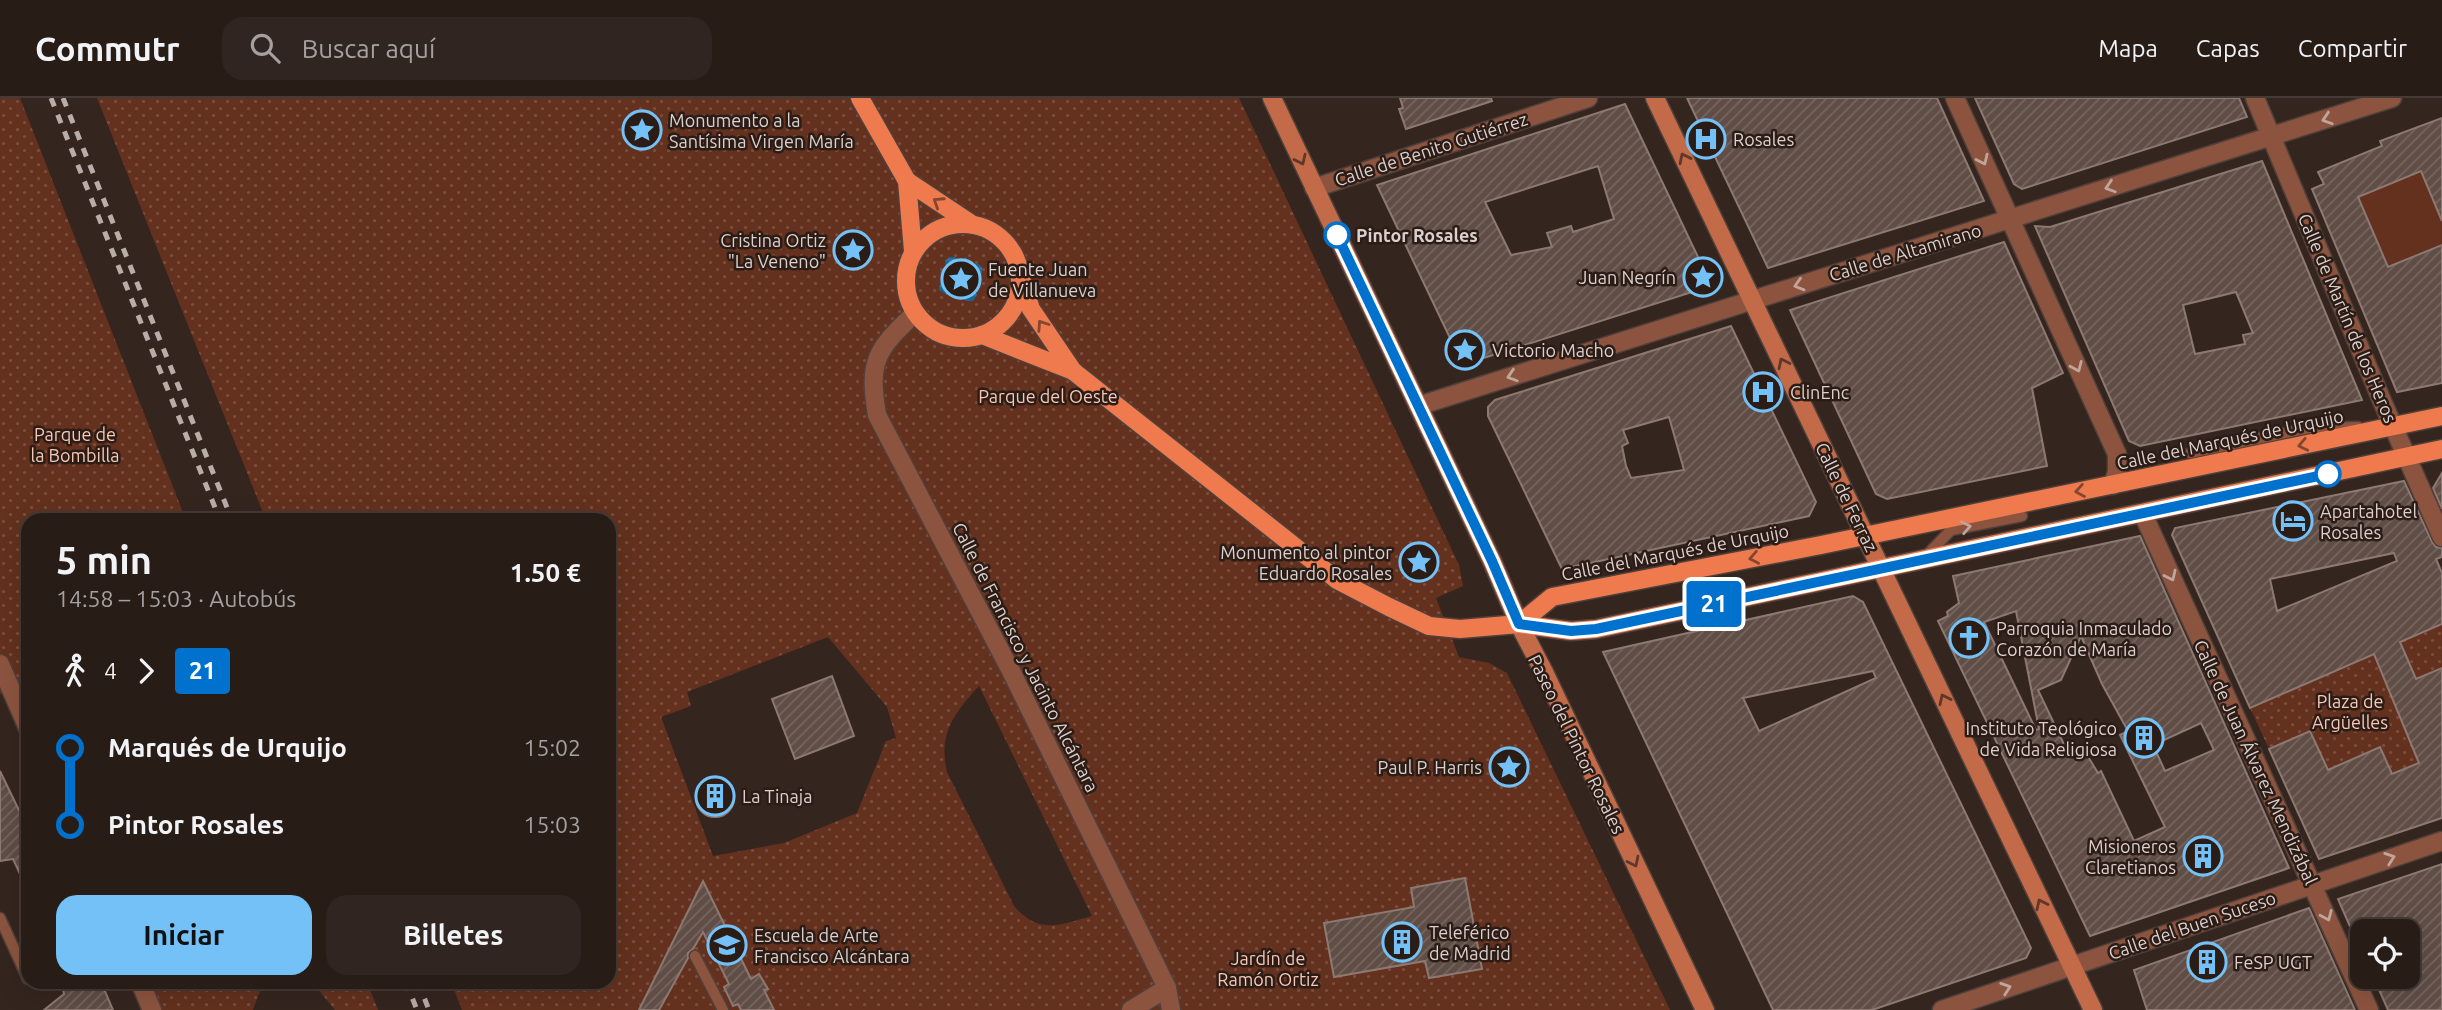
<!DOCTYPE html>
<html lang="es">
<head>
<meta charset="utf-8">
<style>
  :root { --surface:#281c17; --page:#302520; --text:#f1f3f6; --muted:#a5a1a1; --line:#443a36; --accent:#73c1f6 }
  body { margin:0; font-family:Ubuntu,sans-serif; background:var(--page); color:var(--text); height:100vh; display:flex; flex-direction:column; font-size:26px; white-space:nowrap }
  * { box-sizing:border-box; margin:0 }
  p { font-size:23px; color:var(--muted) }
  .icon { flex:none; width:38px; height:38px; fill:none; stroke:currentColor; stroke-width:2; stroke-linecap:round; stroke-linejoin:round }
  .map { position:relative; flex:1; overflow:hidden }
  .details { position:absolute; left:21px; top:415px; width:595px; height:476px; display:flex; flex-direction:column; background:var(--surface); border-radius:21px; box-shadow:0 7px 28px #0002,0 0 0 2px var(--line) }
  .details>* { flex:none }
  .badge { padding:0 14px; border-radius:5px; font-size:24px; line-height:46px }
  .tools { position:absolute; left:2350px; top:821px; display:grid; gap:14px }
  .tools a { display:grid; place-items:center; width:70px; height:70px; border-radius:14px; background:var(--surface); box-shadow:0 7px 28px #0002,0 0 0 2px var(--line); font-size:35px }
  .map>.badge { position:absolute; translate:-50% -50%; box-shadow:0 0 0 4px #fff }
  .legs { display:flex; align-items:center; gap:10px; height:77px; padding:0 35px; font-size:23px }
  .legs p { margin-inline-start:auto }
  .overview { display:flex; align-items:center; justify-content:space-between; height:119px; padding:0 35px }
  h1 { font-size:38px; font-weight:700; line-height:52px }
  .primary-button { display:flex; gap:14px; margin-top:auto; padding:14px 35px }
  .primary-button a { flex:1; height:80px; border-radius:21px; background:var(--accent); color:#111; font-size:28px; font-weight:700; line-height:80px; text-align:center }
  .primary-button a+a { background:var(--page); color:var(--text) }
  ul { padding:0 35px; list-style:none }
  li { display:flex; align-items:center; gap:24px; height:77px; font-size:26px }
  li i { display:grid; place-items:center; width:10px; height:100%; margin:0 9px; background:currentColor }
  li i::after { content:''; width:18px; height:18px; margin:-9px; border:5px solid; border-radius:50%; background:var(--surface) }
  li p { margin-inline-start:auto }
  li:first-child i { background:linear-gradient(#0000 50%,currentColor 0) }
  li:last-child i { background:linear-gradient(currentColor 50%,#0000 0) }
  header { display:flex; align-items:center; gap:42px; box-sizing:border-box; height:98px; padding:0 35px; background:var(--surface); border-bottom:2px solid var(--line) }
  header strong { font-size:33px }
  nav { display:flex; gap:38px; margin-inline-start:auto; font-size:24px }
  .search { width:490px; height:63px; background:var(--page); display:flex; align-items:center; gap:18px; box-sizing:border-box; padding:0 24px; border-radius:21px; color:var(--muted); font-size:26px }
  .map>svg:first-child { display:block }
</style>
</head>
<body>
<header>
<strong>Commutr</strong>
<div class="search"><svg class="icon" aria-label="search" viewBox="0 0 24 24"><circle cx="10" cy="10" r="6"/><path d="M15 15l6 6"/></svg>Buscar aquí</div>
<nav><a>Mapa</a><a>Capas</a><a>Compartir</a></nav>
</header>
<div class="map">
<svg width="2442" height="912" viewBox="0 0 2442 912">
  <defs>
    <pattern id="park-dots" width="8" height="8" patternUnits="userSpaceOnUse" patternTransform="scale(1.75)"><rect width="8" height="8" fill="#63311e"/><path d="M2 2h.1M6 6h.1" fill="none" stroke="#794e3e" stroke-width="1.8" stroke-linecap="round"/></pattern>
    <pattern id="water-rules" width="6" height="5" patternUnits="userSpaceOnUse" patternTransform="scale(1.75)"><rect width="6" height="5" fill="#1b6490"/><path d="M0 2.5h6" fill="none" stroke="#3c799e"/></pattern>
    <pattern id="building-hatch" width="6" height="6" patternUnits="userSpaceOnUse" patternTransform="scale(1.75)"><rect width="6" height="6" fill="#5f4d46"/><path d="M-1 1l2-2M0 6l6-6M5 7l2-2" fill="none" stroke="#756660"/></pattern>
  </defs>
  <rect width="100%" height="100%" fill="#35251f"/>
  <!-- green -->
  <path fill="#63311e" d="M2421,73L2442,123V147L2388,169L2358,99Z"/>
  <!-- park -->
  <g fill="url(#park-dots)" fill-rule="evenodd">
    <path d="M0,0H20L186,422H28V647L5,594L0,596Z"/>
    <path d="M97,0H1239L1459,467L1463,488L1436,500L1459,559L1489,565L1507,575L1670,912H462L451,884H609V422H266ZM828,539L887,609L896,640L886,643L857,715L784,745L713,758L661,619L691,608L687,594ZM979,588L1092,818C1059,827 1039,837 1014,808L947,674C938,636 954,615 979,588Z"/>
    <path d="M2442,526V570L2416,581L2396,609L2419,665L2392,676L2380,649L2328,672L2310,633L2269,651L2250,610Z"/>
    <path d="M132,884H263L253,912H145Z"/>
    <path d="M312,884H367L378,912H335Z"/>
  </g>
  <!-- water -->
  <path fill="url(#water-rules)" d="M949,159H955L959,163L966,159L970,167L978,166L982,169V175L977,180L981,187L975,191L977,197L973,203H966L961,198L955,201L951,195L947,197L939,192L940,186L944,182L940,174L946,171L945,163Z"/>
  <!-- building -->
  <g fill="url(#building-hatch)" stroke="#8d7972" stroke-width="2" fill-rule="evenodd">
    <path d="M1400,0H1491L1492,3L1406,31L1399,11L1403,10Z"/>
    <path d="M1687,0H1937L1984,103L1768,170Z"/>
    <path d="M1975,0H2239L2247,19L2022,91L2014,86Z"/>
    <path d="M1625,6L1709,182L1705,190L1471,264L1459,259L1377,87ZM1598,68L1614,121L1573,134L1571,128L1547,135L1552,149L1511,157L1485,104Z"/>
    <path d="M2442,20V123L2421,73L2358,99L2388,169L2442,147V285L2397,294L2312,91L2324,86L2318,74L2382,48L2380,43Z"/>
    <path d="M2262,63L2362,302L2140,348L2129,343L2035,128L2050,129ZM2236,194L2253,235L2243,237L2245,246L2195,256L2183,207Z"/>
    <path d="M2004,144L2063,275L2032,290L2047,368L1887,401L1876,396L1790,212Z"/>
    <path d="M1731,228L1816,404L1809,418L1562,471L1488,318V309L1495,302ZM1669,319L1684,372L1631,380L1626,368L1622,348L1628,345L1623,332Z"/>
    <path d="M2442,375V411L2433,390Z"/>
    <path d="M2404,383L2432,444L2436,449L2442,450V459L2436,461L2442,475V526L2400,544L2416,581L2442,570V720L2319,761L2269,651L2310,633L2328,672L2380,649L2392,676L2419,665L2374,556L2250,610L2172,437L2175,430ZM2394,455L2397,463L2277,513L2270,481Z"/>
    <path d="M2140,438L2289,770L2090,838L1938,523L1948,518L1947,514L1959,505L1953,478ZM2016,513L2039,631L2036,632L1984,524ZM2081,538L2102,586L2128,633L2120,637L2165,729L2134,743L2101,673L2098,675L2087,657L2082,653L2070,659L2038,592L2061,582ZM2201,625L2214,652L2165,673L2153,647Z"/>
    <path d="M1853,498L1863,504L2031,850L2026,860L1872,912H1773L1603,554ZM1873,573L1876,580L1759,633L1743,600Z"/>
    <path d="M832,578L854,638L795,661L772,601Z"/>
    <path d="M0,673L28,731V793L13,761L0,763Z"/>
    <circle cx="715" cy="700" r="19"/>
    <path d="M2442,766V912H2388L2373,878H2408V833H2352L2338,801Z"/>
    <path d="M1465,780L1482,871L1429,880L1425,863L1334,879L1324,825L1414,809L1411,790Z"/>
    <path d="M703,783L751,881L759,876L768,891L764,892L774,912H741L738,906L733,908L724,889L729,886L703,834L693,851L688,855V860L659,912H639Z"/>
    <path d="M2309,810L2355,912H2147L2134,872Z"/>
    <path d="M76,884H101L113,912H44L64,896L62,886Z"/>
  </g>
  <g fill="none" stroke-linecap="round" stroke-linejoin="round">
    <!-- lane casing -->
    <g stroke="#50403b" stroke-width="13">
      <g id="lane">
        <path d="M2190,355L2309,330L2358,329"/>
        <path d="M1925,459L1951,432L2022,418"/>
        <path d="M0,820L28,881"/>
        <path d="M695,858L723,912"/>
      </g>
    </g>
    <!-- street casing -->
    <g stroke="#50403b" stroke-width="21">
      <g id="street">
        <path d="M1955,0L2117,356V374L2113,387"/>
        <path d="M2255,0L2382,303L2442,439"/>
        <path d="M1314,90L1588,0"/>
        <path d="M915,215C876,252 868,263 877,317L1011,573L1167,890L1171,912"/>
        <path d="M1418,308L2392,0"/>
        <path d="M2143,416L2369,912"/>
        <path d="M0,566L28,630"/>
        <path d="M140,884L152,912"/>
        <path d="M1131,912L1167,890"/>
        <path d="M1942,912L2442,743"/>
      </g>
    </g>
    <!-- secondary casing -->
    <g stroke="#50403b" stroke-width="21">
      <g id="secondary">
        <path d="M1272,0L1492,463L1519,526L1545,576L1705,912"/>
        <path d="M1655,0L2093,912"/>
      </g>
    </g>
    <!-- primary casing -->
    <g stroke="#50403b" stroke-width="21">
      <g id="primary">
        <path d="M860,0L907,83L913,153"/>
        <path d="M907,83L970,125"/>
        <circle cx="963" cy="183" r="57"/>
        <path d="M1022,183L1031,211L1073,273"/>
        <path d="M982,237L1073,273L1337,482L1389,509L1429,528L1460,531L1519,526L1571,533L1596,531L2442,351"/>
        <path d="M1519,526L1552,499L1821,447L2442,318"/>
      </g>
    </g>
    <!-- lane -->
    <use href="#lane" stroke="#8c543f" stroke-width="10"/>
    <!-- street -->
    <use href="#street" stroke="#8c543f" stroke-width="18"/>
    <!-- secondary -->
    <use href="#secondary" stroke="#c36a48" stroke-width="18"/>
    <!-- primary -->
    <use href="#primary" stroke="#ee7a4d" stroke-width="18"/>
    <!-- rail -->
    <g stroke="#b9adaa" stroke-width="5" stroke-dasharray="9 9" stroke-linecap="butt">
      <path d="M51,0L220,422"/>
      <path d="M63,0L232,422"/>
      <path d="M406,884L417,912"/>
      <path d="M418,884L429,912"/>
    </g>
  </g>
  <!-- one-way arrows -->
  <defs><path id="oneway-chevron" d="M-2-3.5L2.5 0L-2 3.5" fill="none" stroke-width="1.6" stroke-linecap="round" stroke-linejoin="round" transform="scale(1.75)"/></defs>
  <g stroke="#bfa59b">
    <use href="#oneway-chevron" transform="translate(2327 21) rotate(162)"/>
    <use href="#oneway-chevron" transform="translate(1983 62) rotate(65)"/>
    <use href="#oneway-chevron" transform="translate(2110 89) rotate(162)"/>
    <use href="#oneway-chevron" transform="translate(1799 187) rotate(163)"/>
    <use href="#oneway-chevron" transform="translate(2077 269) rotate(66)"/>
    <use href="#oneway-chevron" transform="translate(1512 278) rotate(162)"/>
    <use href="#oneway-chevron" transform="translate(1966 429) rotate(-11)"/>
    <use href="#oneway-chevron" transform="translate(2171 478) rotate(65)"/>
    <use href="#oneway-chevron" transform="translate(2390 760) rotate(-19)"/>
    <use href="#oneway-chevron" transform="translate(2327 818) rotate(66)"/>
    <use href="#oneway-chevron" transform="translate(2006 890) rotate(-19)"/>
  </g>
  <g stroke="#603728">
    <use href="#oneway-chevron" transform="translate(1684 60) rotate(-116)"/>
    <use href="#oneway-chevron" transform="translate(1301 62) rotate(65)"/>
    <use href="#oneway-chevron" transform="translate(1783 265) rotate(-116)"/>
    <use href="#oneway-chevron" transform="translate(1944 601) rotate(-115)"/>
    <use href="#oneway-chevron" transform="translate(1634 764) rotate(64)"/>
    <use href="#oneway-chevron" transform="translate(2041 806) rotate(-115)"/>
  </g>
  <g stroke="#83462f">
    <use href="#oneway-chevron" transform="translate(938 104) rotate(-147)"/>
    <use href="#oneway-chevron" transform="translate(1042 227) rotate(-124)"/>
    <use href="#oneway-chevron" transform="translate(2303 347) rotate(168)"/>
    <use href="#oneway-chevron" transform="translate(2080 393) rotate(170)"/>
    <use href="#oneway-chevron" transform="translate(1754 460) rotate(169)"/>
  </g>
  <g fill="none" stroke-linecap="round" stroke-linejoin="round">
    <!-- line-1 casing -->
    <g stroke="#fff" stroke-width="16">
      <path id="line-1" d="M1337,137L1492,463L1519,526L1571,533L1596,531L2328,376"/>
    </g>
    <!-- line-1 -->
    <use href="#line-1" stroke="#0072ce" stroke-width="10"/>
  </g>
  <!-- icons -->
  <defs>
    <g id="sight-ring" transform="scale(2.0125)"><circle r="9.5" fill="#2b1c16" stroke="#73c1f6" stroke-width="1.5"/><path d="M0-6L1.8-2.2L6-1.7L2.9 1.2L3.7 5.4L0 3.3L-3.7 5.4L-2.9 1.2L-6-1.7L-1.8-2.2Z" fill="#73c1f6"/></g>
    <g id="hospital-ring" transform="scale(2.0125)"><circle r="9.5" fill="#2b1c16" stroke="#73c1f6" stroke-width="1.5"/><path d="M-5-5h3v3.5h4V-5h3V5h-3V1.5h-4V5h-3Z" fill="#73c1f6"/></g>
    <g id="hotel-ring" transform="scale(2.0125)"><circle r="9.5" fill="#2b1c16" stroke="#73c1f6" stroke-width="1.5"/><path d="M-6-4.5h1.5V1H6V5H4.5V3h-9V5H-6ZM-4 0a1.8 1.8 0 1 1 3.6 0ZM.5 0V-2.5h3Q6-2.5 6 0Z" fill="#73c1f6"/></g>
    <g id="church-ring" transform="scale(2.0125)"><circle r="9.5" fill="#2b1c16" stroke="#73c1f6" stroke-width="1.5"/><path d="M-1.2-6h2.4v3.5h3.3v2.4h-3.3V6h-2.4V-.1h-3.3v-2.4h3.3Z" fill="#73c1f6"/></g>
    <g id="building-ring" transform="scale(2.0125)"><circle r="9.5" fill="#2b1c16" stroke="#73c1f6" stroke-width="1.5"/><path d="M-4-6H4V6H1V3H-1V6H-4ZM-2.5-4.3h1.7v1.8h-1.7ZM.8-4.3h1.7v1.8H.8ZM-2.5-1h1.7V.8h-1.7ZM.8-1h1.7V.8H.8Z" fill="#73c1f6"/></g>
    <g id="university-ring" transform="scale(2.0125)"><circle r="9.5" fill="#2b1c16" stroke="#73c1f6" stroke-width="1.5"/><path d="M0-5L7-2L0 1L-7-2ZM-4 1L0 2.5L4 1V4Q0 6-4 4Z" fill="#73c1f6"/></g>
  </defs>
  <g fill-rule="evenodd">
    <use href="#sight-ring" x="642" y="32"/>
    <use href="#hospital-ring" x="1706" y="41"/>
    <use href="#sight-ring" x="853" y="152"/>
    <use href="#sight-ring" x="1703" y="179"/>
    <use href="#sight-ring" x="961" y="181"/>
    <use href="#sight-ring" x="1465" y="252"/>
    <use href="#hospital-ring" x="1763" y="294"/>
    <use href="#hotel-ring" x="2293" y="423"/>
    <use href="#sight-ring" x="1419" y="464"/>
    <use href="#church-ring" x="1969" y="540"/>
    <use href="#building-ring" x="2144" y="640"/>
    <use href="#sight-ring" x="1509" y="669"/>
    <use href="#building-ring" x="715" y="698"/>
    <use href="#building-ring" x="2203" y="758"/>
    <use href="#building-ring" x="1402" y="844"/>
    <use href="#university-ring" x="727" y="847"/>
    <use href="#building-ring" x="2207" y="864"/>
  </g>
  <!-- markers -->
  <g fill="#fff" stroke="#0072ce" stroke-width="3.5">
    <circle cx="1337" cy="137" r="12"/>
    <circle cx="2328" cy="376" r="12"/>
  </g>
  <g text-anchor="middle" dominant-baseline="central" stroke-width="5" stroke-linejoin="round" paint-order="stroke">
    <!-- poi labels -->
    <g font-size="18" fill="#dbd0cd" stroke="#2b1c16" text-anchor="start">
      <text x="669" y="22">Monumento a la<tspan x="669" dy="21">Santísima Virgen María</tspan></text>
      <text x="1733" y="41">Rosales</text>
      <text x="826" y="142" text-anchor="end">Cristina Ortiz<tspan x="826" dy="21">"La Veneno"</tspan></text>
      <text x="988" y="171">Fuente Juan<tspan x="988" dy="21">de Villanueva</tspan></text>
      <text x="1676" y="179" text-anchor="end">Juan Negrín</text>
      <text x="1492" y="252">Victorio Macho</text>
      <text x="1790" y="294">ClinEnc</text>
      <text x="2320" y="413">Apartahotel<tspan x="2320" dy="21">Rosales</tspan></text>
      <text x="1392" y="454" text-anchor="end">Monumento al pintor<tspan x="1392" dy="21">Eduardo Rosales</tspan></text>
      <text x="1996" y="530">Parroquia Inmaculado<tspan x="1996" dy="21">Corazón de María</tspan></text>
      <text x="2117" y="630" text-anchor="end">Instituto Teológico<tspan x="2117" dy="21">de Vida Religiosa</tspan></text>
      <text x="1482" y="669" text-anchor="end">Paul P. Harris</text>
      <text x="742" y="698">La Tinaja</text>
      <text x="2176" y="748" text-anchor="end">Misioneros<tspan x="2176" dy="21">Claretianos</tspan></text>
      <text x="1429" y="834">Teleférico<tspan x="1429" dy="21">de Madrid</tspan></text>
      <text x="754" y="837">Escuela de Arte<tspan x="754" dy="21">Francisco Alcántara</tspan></text>
      <text x="2234" y="864">FeSP UGT</text>
    </g>
    <!-- street labels -->
    <g font-size="18" fill="#dbd0cd" stroke="#2b1c16">
      <text transform="translate(1431 51) rotate(-18)">Calle de Benito Gutiérrez</text>
      <text transform="translate(1905 154) rotate(-17)">Calle de Altamirano</text>
      <text transform="translate(2348 220) rotate(67)">Calle de Martín de los Heros</text>
      <text transform="translate(2230 341) rotate(-12)">Calle del Marqués de Urquijo</text>
      <text transform="translate(1847 399) rotate(64)">Calle de Ferraz</text>
      <text transform="translate(1675 454) rotate(-11)">Calle del Marqués de Urquijo</text>
      <text transform="translate(1026 559) rotate(63)">Calle de Francisco y Jacinto Alcántara</text>
      <text transform="translate(1577 646) rotate(64)">Paseo del Pintor Rosales</text>
      <text transform="translate(2256 664) rotate(65)">Calle de Juan Álvarez Mendizábal</text>
      <text transform="translate(2192 827) rotate(-19)">Calle del Buen Suceso</text>
    </g>
    <!-- stop labels -->
    <g font-size="18" font-weight="bold" fill="#dbd0cd" stroke="#2b1c16" text-anchor="start">
      <text x="1356" y="137">Pintor Rosales</text>
    </g>
    <!-- park labels -->
    <g font-size="18" fill="#f7c7b5" stroke="#2b1c16">
      <text x="1048" y="298">Parque del Oeste</text>
      <text x="75" y="336">Parque de<tspan x="75" dy="21">la Bombilla</tspan></text>
      <text x="2350" y="603">Plaza de<tspan x="2350" dy="21">Argüelles</tspan></text>
      <text x="1268" y="860">Jardín de<tspan x="1268" dy="21">Ramón Ortiz</tspan></text>
    </g>
  </g>
</svg>
<div class="tools">
<a><svg class="icon" aria-label="locate" viewBox="0 0 24 24"><circle cx="12" cy="12" r="6"/><path d="M12 2v4M12 18v4M2 12h4M18 12h4"/></svg></a>
</div>
<b class="badge" style="left:1714px;top:506px;background:#0072ce;color:#fff">21</b>
<section class="details">
<div class="overview"><div><h1>5 min</h1><p>14:58 – 15:03 · Autobús</p></div><b>1.50 €</b></div>
<div class="legs"><svg class="icon" aria-label="walk" viewBox="0 0 24 24"><circle cx="13" cy="4" r="2"/><path d="M13 8l-2 6 4 7M11 14l-3 7M7 12l3-4h3l4 4"/></svg>4<svg class="icon" aria-label="forward" viewBox="0 0 24 24"><path d="M9 5l7 7-7 7"/></svg><b class="badge" style="background:#0072ce;color:#fff">21</b></div>
<ul>
<li><i style="color:#0072ce"></i><b>Marqués de Urquijo</b><p>15:02</p></li>
<li><i style="color:#0072ce"></i><b>Pintor Rosales</b><p>15:03</p></li>
</ul>
<div class="primary-button"><a>Iniciar</a><a>Billetes</a></div>
</section>
</div>
</body>
</html>
